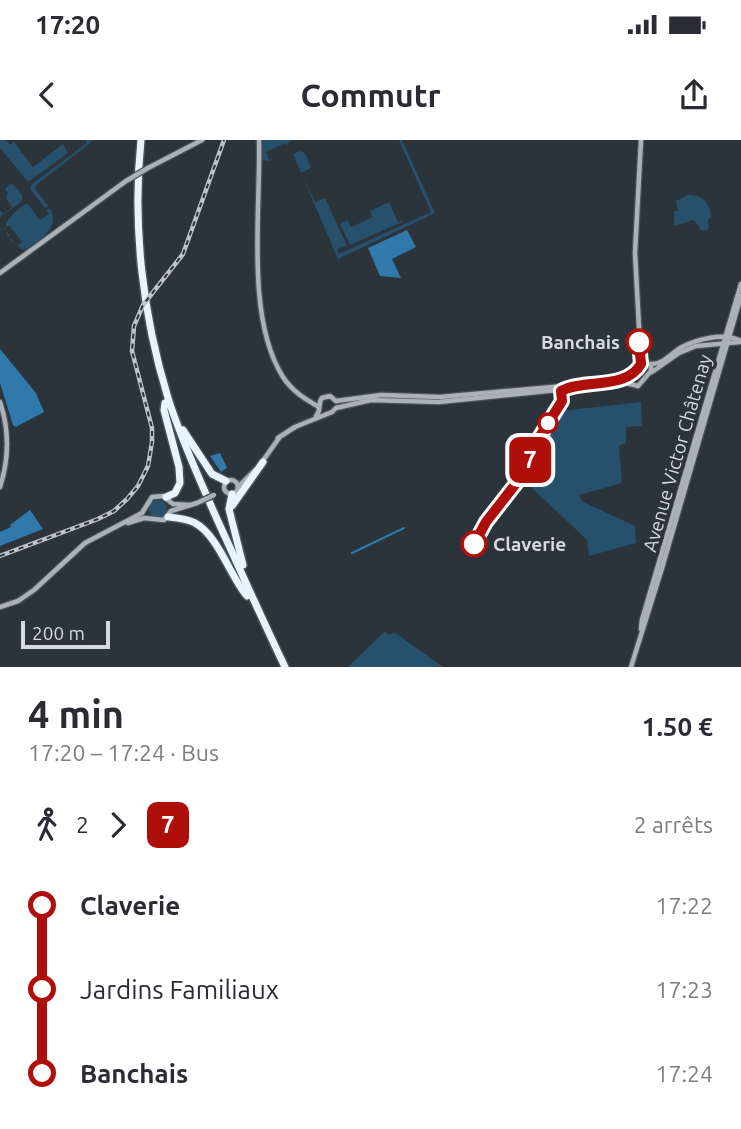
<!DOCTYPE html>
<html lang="fr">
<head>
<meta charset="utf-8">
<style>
  :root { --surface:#fff; --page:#f7f7f7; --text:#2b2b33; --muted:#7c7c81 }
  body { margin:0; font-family:Ubuntu,sans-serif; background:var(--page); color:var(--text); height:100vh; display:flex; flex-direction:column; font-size:26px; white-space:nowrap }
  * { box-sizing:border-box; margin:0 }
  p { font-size:23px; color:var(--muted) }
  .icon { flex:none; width:38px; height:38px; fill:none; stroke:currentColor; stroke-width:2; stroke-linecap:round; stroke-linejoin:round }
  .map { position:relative; height:527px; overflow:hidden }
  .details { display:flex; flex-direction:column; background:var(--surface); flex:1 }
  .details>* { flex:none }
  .badge { padding:0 14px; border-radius:10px; font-size:24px; line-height:46px }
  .scale { position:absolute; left:21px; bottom:18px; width:89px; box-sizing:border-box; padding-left:7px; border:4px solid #d5dadf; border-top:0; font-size:19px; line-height:24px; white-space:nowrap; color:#d5dadf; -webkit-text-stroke:5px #2c343b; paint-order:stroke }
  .map>.badge { position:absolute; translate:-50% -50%; box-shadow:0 0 0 4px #fff }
  .legs { display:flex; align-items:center; gap:10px; height:77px; padding:0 28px; font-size:23px }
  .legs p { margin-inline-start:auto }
  .headline { display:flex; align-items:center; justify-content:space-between; height:119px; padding:0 28px }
  h1 { font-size:38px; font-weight:600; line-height:52px }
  ul { padding:0 28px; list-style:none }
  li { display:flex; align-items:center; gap:24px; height:84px; font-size:26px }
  li i { display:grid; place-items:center; width:10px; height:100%; margin:0 9px; background:currentColor }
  li i::after { content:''; width:18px; height:18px; margin:-9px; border:5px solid; border-radius:50%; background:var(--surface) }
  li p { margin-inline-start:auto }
  li:first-child i { background:linear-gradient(#0000 50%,currentColor 0) }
  li:last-child i { background:linear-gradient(currentColor 50%,#0000 0) }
  .status { display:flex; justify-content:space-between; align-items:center; height:49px; padding:0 35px; background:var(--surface); direction:ltr }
  .status svg { height:19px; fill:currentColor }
  header { display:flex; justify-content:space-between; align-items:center; height:91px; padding:0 28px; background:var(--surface); font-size:32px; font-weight:600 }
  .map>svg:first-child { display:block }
</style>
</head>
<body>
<div class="status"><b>17:20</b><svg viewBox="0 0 49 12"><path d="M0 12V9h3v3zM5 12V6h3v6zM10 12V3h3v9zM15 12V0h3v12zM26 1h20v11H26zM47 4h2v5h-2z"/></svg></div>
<header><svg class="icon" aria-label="back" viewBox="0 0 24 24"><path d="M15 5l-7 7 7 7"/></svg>Commutr<svg class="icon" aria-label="share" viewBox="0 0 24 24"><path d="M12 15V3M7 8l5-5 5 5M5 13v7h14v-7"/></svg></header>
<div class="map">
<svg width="741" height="527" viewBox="0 0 741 527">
  <rect width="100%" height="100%" fill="#2c343b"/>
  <!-- green -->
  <g fill="#26506c">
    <path d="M0,0H6L10,5L14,2L22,12L19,13H22L33,27L63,4L68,13L28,42L0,8Z"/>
    <path d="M85,0H94L36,45L35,49L49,67L45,68L31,50V45L87,3Z"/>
    <path d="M263,0H292L286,5L285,3L266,12L269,20L273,18L270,21L263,20Z"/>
    <path d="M399,0H402L435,73L338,119L293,14L299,11L305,13L311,28L301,33L315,62L325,58L347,106L337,109L339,114L431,72Z"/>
    <path d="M10,44L14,45L22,55V61L0,77V70L3,74L12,67L6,58L8,53L5,49Z"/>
    <path d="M688,55C703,55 711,63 711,78L708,79L709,89L702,91L694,80L674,86V71H678L676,61Z"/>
    <path d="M389,62L398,82L403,80L402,82L350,105L340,84L348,80L351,87L373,77L370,71Z"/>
    <path d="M27,63L40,80L49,74L46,70L50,68C61,88 39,102 23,110L10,100L13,98L12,100L17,106L22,102L9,85L4,89L9,95L11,94L8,97C0,81 15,72 27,63Z"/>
    <path d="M641,262L642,286L626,287V303L619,306L622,343L579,355L583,362L635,386L636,403L589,416L587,400L528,344C521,329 550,285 560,271Z"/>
    <circle cx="158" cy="369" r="9"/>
    <path d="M384,492L390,495L394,492L443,527H348Z"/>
  </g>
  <!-- water -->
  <g fill="#3079aa">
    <path d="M407,90L416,107L392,119L401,138L380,136L368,108Z"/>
    <path d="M0,209L36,253L44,272L16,287L13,285L0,243Z"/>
    <path d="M220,313L227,328L221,332L210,316Z"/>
    <path d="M30,370L43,389L0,406V392L11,387L10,385Z"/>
  </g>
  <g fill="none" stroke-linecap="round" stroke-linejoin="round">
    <!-- stream -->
    <path stroke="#3079aa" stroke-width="2" d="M352,413L404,388"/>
    <!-- secondary casing -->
    <g stroke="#4a5259" stroke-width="7">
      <g id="secondary">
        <path d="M259,0C261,69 245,177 283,237C292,251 305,259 319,267"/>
        <path d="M641,0L635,113L641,224"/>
        <path d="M148,28L202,0"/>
        <path d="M0,133L126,41"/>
        <path d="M651,224C662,225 671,214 680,208C697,199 724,192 741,201"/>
        <path d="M652,232L679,213L696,206L740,202"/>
        <path d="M336,261L381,255L440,257L608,242L632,236L642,223L647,222"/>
        <path d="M0,262C9,289 9,319 0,347"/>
        <path d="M316,276C322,270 317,264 322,258L330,256L336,261"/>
        <path d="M278,298L295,287L332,272L336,268L371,260L439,262L626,243L638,246L651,231V224"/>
        <path d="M262,322L279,298"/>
        <circle cx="231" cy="347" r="7"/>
        <path d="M238,347L254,331"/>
        <path d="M128,383L144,378L164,380L171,371L197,363"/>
        <path d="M0,467L18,461L34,450L85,403L142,373L152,357L163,356L173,364L190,365"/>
        <path d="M641,489L642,480L741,144"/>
        <path d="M631,527L662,428L741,156"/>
      </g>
    </g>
    <!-- highway casing -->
    <g stroke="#4a5259" stroke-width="10">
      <g id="highway">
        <path d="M141,0C132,86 143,176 168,258C181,299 199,338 216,377C239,427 261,477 285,527"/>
        <path d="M165,263L164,270L179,327L180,343L175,353L166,357"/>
        <path d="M183,290L212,334L226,341"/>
        <path d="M232,354L229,369L243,425"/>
        <path d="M232,366L263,322"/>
        <path d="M168,377C177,378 187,379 195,383C218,395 231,438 247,456"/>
      </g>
    </g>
    <!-- secondary -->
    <use href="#secondary" stroke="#aab1b7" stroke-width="4.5"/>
    <!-- highway -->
    <use href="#highway" stroke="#e8f4fd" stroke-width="7"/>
    <!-- rail casing -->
    <g stroke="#bdc3c8" stroke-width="4.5">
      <path id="rail" d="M0,416L98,379L114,371L127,359L138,346L148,326L152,302V288L132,211L134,186L143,165L183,114L224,0"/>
    </g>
    <!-- rail -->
    <use href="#rail" stroke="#2c343b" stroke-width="2" stroke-dasharray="5" stroke-linecap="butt"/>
    <!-- secondary-bridge casing -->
    <g stroke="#4a5259" stroke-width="7" stroke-linecap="butt">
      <g id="secondary-bridge">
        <path d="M126,41L148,28"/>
        <path d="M197,363L214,355"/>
      </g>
    </g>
    <!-- secondary-bridge -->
    <use href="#secondary-bridge" stroke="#aab1b7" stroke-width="4.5"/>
  </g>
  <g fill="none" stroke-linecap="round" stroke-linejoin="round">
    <!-- line-1 casing -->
    <g stroke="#fff" stroke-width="16">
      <path id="line-1" d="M474,404L486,382L525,332L537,301L562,261L561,251C585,238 625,251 641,224L639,202"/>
    </g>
    <!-- line-1 -->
    <use href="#line-1" stroke="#ae0f0a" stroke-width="10"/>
  </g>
  <!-- markers -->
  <g fill="#fff" stroke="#ae0f0a" stroke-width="3.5">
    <circle cx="639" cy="202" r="12"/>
    <circle cx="548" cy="283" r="9"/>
    <circle cx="474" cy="404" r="12"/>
  </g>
  <g text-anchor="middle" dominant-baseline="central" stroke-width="7" stroke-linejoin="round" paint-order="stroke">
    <!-- stop labels -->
    <g font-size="19" font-weight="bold" fill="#d5dadf" stroke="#2c343b" text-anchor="end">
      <text x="620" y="202">Banchais</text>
      <text x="493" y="404" text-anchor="start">Claverie</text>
    </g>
    <!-- street labels -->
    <g font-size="19" fill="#d5dadf" stroke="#2c343b">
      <text transform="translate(677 313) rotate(-74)">Avenue Victor Châtenay</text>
    </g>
  </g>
</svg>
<div class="scale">200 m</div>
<b class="badge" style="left:530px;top:320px;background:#ae0f0a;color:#fff">7</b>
</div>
<section class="details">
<div class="headline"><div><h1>4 min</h1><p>17:20 – 17:24 · Bus</p></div><b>1.50 €</b></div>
<div class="legs"><svg class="icon" aria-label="walk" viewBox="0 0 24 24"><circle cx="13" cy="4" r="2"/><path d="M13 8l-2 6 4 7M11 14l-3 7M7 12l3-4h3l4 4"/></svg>2<svg class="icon" aria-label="forward" viewBox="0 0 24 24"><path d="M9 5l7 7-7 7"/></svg><b class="badge" style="background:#ae0f0a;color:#fff">7</b><p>2 arrêts</p></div>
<ul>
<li><i style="color:#ae0f0a"></i><b>Claverie</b><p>17:22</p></li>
<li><i style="color:#ae0f0a"></i><span>Jardins Familiaux</span><p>17:23</p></li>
<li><i style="color:#ae0f0a"></i><b>Banchais</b><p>17:24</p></li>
</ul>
</section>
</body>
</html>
